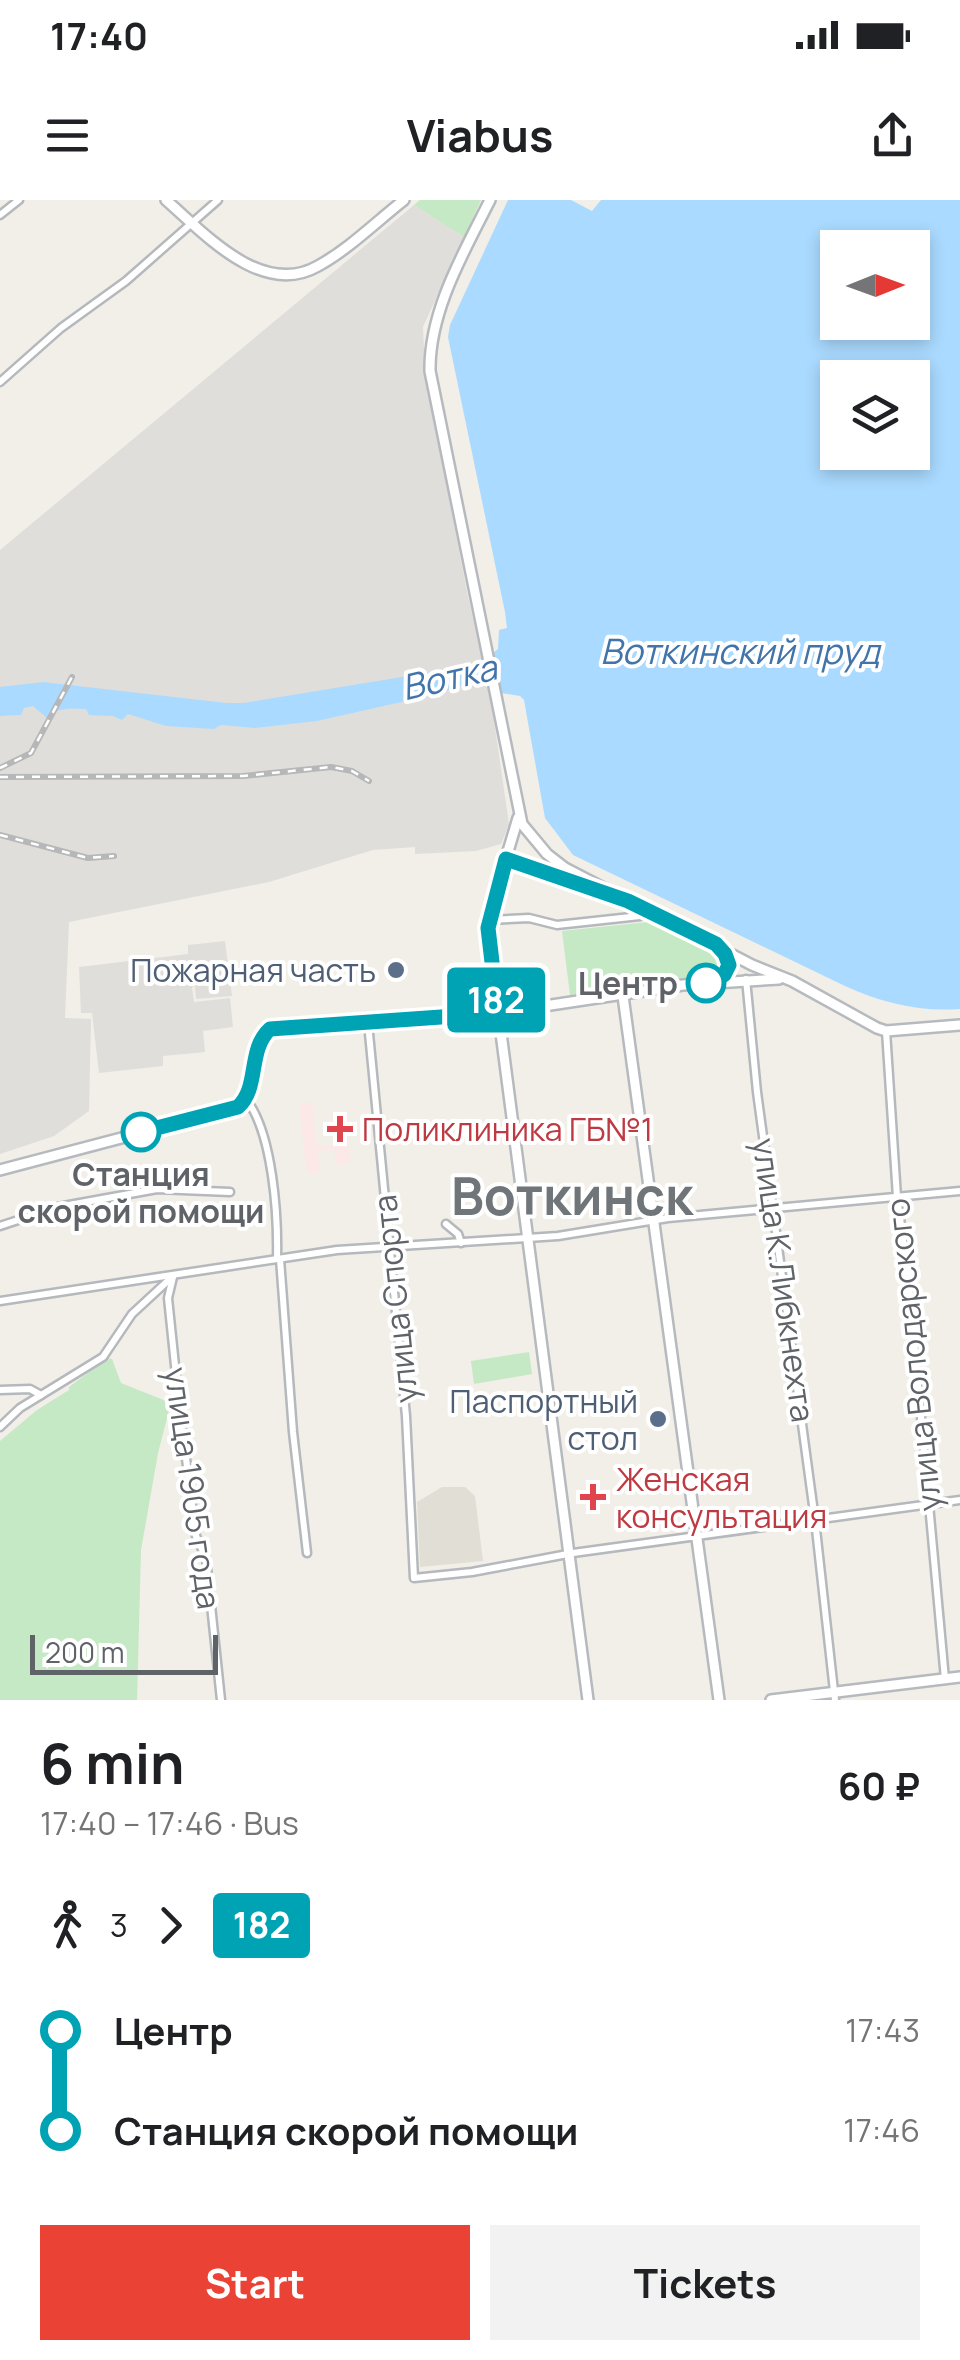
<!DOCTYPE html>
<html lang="en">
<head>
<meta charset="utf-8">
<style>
  :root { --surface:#fff; --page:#f2f2f2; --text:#202124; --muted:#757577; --accent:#ea4335 }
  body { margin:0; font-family:Manrope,sans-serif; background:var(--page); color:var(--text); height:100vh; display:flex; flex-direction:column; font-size:38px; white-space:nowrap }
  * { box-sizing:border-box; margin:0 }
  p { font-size:32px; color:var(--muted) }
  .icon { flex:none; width:55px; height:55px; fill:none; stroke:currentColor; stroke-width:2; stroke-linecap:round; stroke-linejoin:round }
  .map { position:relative; height:1500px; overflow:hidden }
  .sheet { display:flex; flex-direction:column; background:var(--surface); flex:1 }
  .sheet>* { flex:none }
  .badge { padding:0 20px; border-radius:8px; font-size:35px; line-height:65px }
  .needle { width:65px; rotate:89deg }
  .controls { position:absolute; left:820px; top:30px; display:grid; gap:20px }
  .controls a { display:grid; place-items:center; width:110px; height:110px; border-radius:0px; background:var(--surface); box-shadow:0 5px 15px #0003; font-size:50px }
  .scale { position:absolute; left:30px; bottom:25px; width:188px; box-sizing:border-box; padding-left:10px; border:5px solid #5f6368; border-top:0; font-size:28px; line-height:35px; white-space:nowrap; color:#5f6368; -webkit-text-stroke:8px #fff; paint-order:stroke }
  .map>.badge { position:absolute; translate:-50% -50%; box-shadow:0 0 0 5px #fff }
  .legs { display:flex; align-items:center; gap:15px; height:110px; padding:0 40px; font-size:32px }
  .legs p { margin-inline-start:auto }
  .overview { display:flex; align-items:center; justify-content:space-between; height:170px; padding:0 40px }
  h1 { font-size:55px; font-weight:700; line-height:75px }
  .button { display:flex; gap:20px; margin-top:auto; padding:20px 40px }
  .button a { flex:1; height:115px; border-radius:0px; background:var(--accent); color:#fff; font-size:40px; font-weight:700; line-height:115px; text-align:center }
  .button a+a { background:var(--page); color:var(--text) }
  ul { padding:0 40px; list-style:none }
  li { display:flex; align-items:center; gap:35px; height:100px; font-size:38px }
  li i { display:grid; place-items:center; width:15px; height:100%; margin:0 12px; background:currentColor }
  li i::after { content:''; width:25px; height:25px; margin:-12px; border:8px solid; border-radius:50%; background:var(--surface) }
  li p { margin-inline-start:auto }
  li:first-child i { background:linear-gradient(#0000 50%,currentColor 0) }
  li:last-child i { background:linear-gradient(currentColor 50%,#0000 0) }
  .status { display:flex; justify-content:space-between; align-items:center; height:70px; padding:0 50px; background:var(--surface); direction:ltr }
  .status svg { height:28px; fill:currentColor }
  header { display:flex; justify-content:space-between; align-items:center; height:130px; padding:0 40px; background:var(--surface); font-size:45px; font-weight:700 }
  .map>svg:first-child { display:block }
</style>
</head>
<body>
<div class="status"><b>17:40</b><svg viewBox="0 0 49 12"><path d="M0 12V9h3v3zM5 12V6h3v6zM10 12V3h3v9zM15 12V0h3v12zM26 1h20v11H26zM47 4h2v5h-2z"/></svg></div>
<header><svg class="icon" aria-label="menu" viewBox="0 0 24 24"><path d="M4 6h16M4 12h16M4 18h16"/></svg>Viabus<svg class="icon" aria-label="share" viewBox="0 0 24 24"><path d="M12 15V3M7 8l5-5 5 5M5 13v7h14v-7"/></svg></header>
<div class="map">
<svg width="960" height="1500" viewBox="0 0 960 1500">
  <rect width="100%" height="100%" fill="#f1efe8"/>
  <!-- industrial -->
  <g fill="#e0deda">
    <path d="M414,5L464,37L423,127L425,171L467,392L479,445L486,451L492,481L490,493L509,624L504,637L501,644L476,651L415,654V647L373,650L269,682L69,722L65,818L91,819L89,911L54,936L0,954V350Z"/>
    <path d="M225,741L232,796L196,799L195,786L192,787L194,802L230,798L233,827L203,831L205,852L163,856V866L99,873L92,813H81L79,767L188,754V745Z"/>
  </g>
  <!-- education -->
  <path fill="#e1ded6" d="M442,1287H465L475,1296L483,1361L420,1367L417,1302Z"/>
  <!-- medical -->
  <path fill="#fce8e6" d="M312,902L317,947L334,945L331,913L345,912L350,963L337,965L334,949L318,951L320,972L307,973L299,904Z"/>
  <!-- green -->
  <g fill="#c5e8c5">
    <path d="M420,0H481L464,37L414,5Z"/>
    <path d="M648,722L719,754L726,768L716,777L570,795L562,731Z"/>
    <path d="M529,1152L532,1174L474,1184L471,1161Z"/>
    <path d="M108,1158L112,1159L121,1183L171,1203L158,1253L141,1350L137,1500H0V1241L37,1210L69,1190V1187Z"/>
  </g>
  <!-- water -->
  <g fill="#aadaff" fill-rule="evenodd">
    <path d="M508,0H571L592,11L601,0H960V809C920,812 882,803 845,786L573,655L545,618L524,500L520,496L501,493L493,453L498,449L499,430L507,428L505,412L448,137L450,125ZM838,48H912V122H838ZM838,178H912V252H838Z"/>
    <path d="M488,459L491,477L428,496L317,521L255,528L221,525L214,529L166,526L128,514L122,520L113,516L89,515L86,509C71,508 58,507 47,518L33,506L24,508L21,515L0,516V487L43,482L226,503H244L457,468Z"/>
  </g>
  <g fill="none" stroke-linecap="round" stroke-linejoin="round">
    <!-- street casing -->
    <g stroke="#b5b8bc" stroke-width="11">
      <g id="street">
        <path d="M0,15L19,0"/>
        <path d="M0,182L61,128L126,81L218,0"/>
        <path d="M490,720L529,718L557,725L640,716L645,709"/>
        <path d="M746,779L757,892L815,1320L835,1500"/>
        <path d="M368,823L406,1216L414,1378L472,1372L573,1353L960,1300"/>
        <path d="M886,831L897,997L908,1075L945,1479"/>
        <path d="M246,899C273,933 278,1016 277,1059"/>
        <path d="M446,1024L458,1034L461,1043"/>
        <path d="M0,1026L58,1007L157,989L230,992"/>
        <path d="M280,1059L293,1232L307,1353"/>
        <path d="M173,1077L168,1098L179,1204L196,1336L206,1358L221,1500"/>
        <path d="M0,1101L337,1050L558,1036L668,1018L960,991"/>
        <path d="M0,1190L30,1189L41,1195"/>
        <path d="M0,1227L20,1208L103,1157L132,1114L172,1077"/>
      </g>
    </g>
    <!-- secondary casing -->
    <g stroke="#b6babf" stroke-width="14">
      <g id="secondary">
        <path d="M166,0C205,34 262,98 318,66C349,49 376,22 404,0"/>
        <path d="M490,0C464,52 429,111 430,171L522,624L547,654L565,668L752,765L792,781L877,828L886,831L960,825"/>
        <path d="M518,618L491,708L489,741L588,1500"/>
        <path d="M506,659L595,689"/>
        <path d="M714,780L724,775L729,765L722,750"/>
        <path d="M623,796L719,1500"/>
        <path d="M0,970L239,907C260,886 247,850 270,829L498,813L683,785L779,779"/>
        <path d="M771,1500L960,1477"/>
      </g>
    </g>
    <!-- street -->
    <use href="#street" stroke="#fff" stroke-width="6"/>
    <!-- secondary -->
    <use href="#secondary" stroke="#fff" stroke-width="9"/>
    <!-- rail casing -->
    <g stroke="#b6b7b8" stroke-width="6">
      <g id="rail">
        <path d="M0,568L31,553L72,477"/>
        <path d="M0,577L243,576L331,567L352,571L369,581"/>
        <path d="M0,635L88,658L114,656"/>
      </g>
    </g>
    <!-- rail -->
    <use href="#rail" stroke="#fff" stroke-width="2.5" stroke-dasharray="8" stroke-linecap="butt"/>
  </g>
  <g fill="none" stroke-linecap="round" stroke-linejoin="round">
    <!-- line-1 casing -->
    <g stroke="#fff" stroke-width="22">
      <path id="line-1" d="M141,932L238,907C260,887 247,850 270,829L498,813L488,728L506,659L628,701L716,744L725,754L729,765L724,775L706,783"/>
    </g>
    <!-- line-1 -->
    <use href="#line-1" stroke="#00a3b4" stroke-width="15"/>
  </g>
  <!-- markers -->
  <g fill="#5c6f8a" stroke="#fff" stroke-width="4">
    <circle cx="396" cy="770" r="10"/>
    <circle cx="658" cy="1219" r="10"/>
  </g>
  <g fill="#fff" stroke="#00a3b4" stroke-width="5">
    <circle cx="706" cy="783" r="18"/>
    <circle cx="141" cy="932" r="18"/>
  </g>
  <g fill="#e0444e" stroke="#fff" stroke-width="4">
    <path d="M335 914h10v10h10v10h-10v10h-10v-10h-10v-10h10z"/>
    <path d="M588 1282h10v10h10v10h-10v10h-10v-10h-10v-10h10z"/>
  </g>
  <g text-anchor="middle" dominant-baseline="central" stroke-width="8" stroke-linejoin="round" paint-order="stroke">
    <!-- service labels -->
    <g font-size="32" fill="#4e5e75" stroke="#fff" text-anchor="end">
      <text x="376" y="770">Пожарная часть</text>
      <text x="638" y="1201">Паспортный<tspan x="638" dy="37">стол</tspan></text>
    </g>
    <!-- stop labels -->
    <g font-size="32" font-weight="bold" fill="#5f6368" stroke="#fff" text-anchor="end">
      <text x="678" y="783">Центр</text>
      <text x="141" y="974" text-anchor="middle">Станция<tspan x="141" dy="37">скорой помощи</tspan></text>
    </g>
    <!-- health labels -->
    <g font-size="32" fill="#be3a42" stroke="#fff" text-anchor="start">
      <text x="362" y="929">Поликлиника ГБ№1</text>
      <text x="616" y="1279">Женская<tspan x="616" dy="37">консультация</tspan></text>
    </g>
    <!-- street labels -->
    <g font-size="32" fill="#5f6368" stroke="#fff">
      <text transform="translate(784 1080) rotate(82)">улица К.Либкнехта</text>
      <text transform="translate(395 1099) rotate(-96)">улица Спорта</text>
      <text transform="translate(913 1155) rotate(-96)">улица Володарского</text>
      <text transform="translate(193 1288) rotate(82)">улица 1905 года</text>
    </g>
    <!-- water labels -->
    <g font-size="35" font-style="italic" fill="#4174aa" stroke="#fff">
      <text x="740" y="451">Воткинский пруд</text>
      <text transform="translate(449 477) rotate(-13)">Вотка</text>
    </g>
    <!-- town labels -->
    <g font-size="52" font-weight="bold" fill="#70757a" stroke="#fff">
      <text x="572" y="995">Воткинск</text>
    </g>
  </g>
</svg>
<div class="controls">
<a><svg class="needle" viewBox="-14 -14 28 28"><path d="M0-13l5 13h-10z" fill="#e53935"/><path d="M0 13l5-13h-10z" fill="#757577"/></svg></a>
<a><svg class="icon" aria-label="layers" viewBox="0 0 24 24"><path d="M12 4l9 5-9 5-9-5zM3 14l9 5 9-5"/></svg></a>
</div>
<div class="scale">200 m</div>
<b class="badge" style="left:496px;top:800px;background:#00a3b4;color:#fff">182</b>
</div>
<section class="sheet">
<div class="overview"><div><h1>6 min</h1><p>17:40 – 17:46 · Bus</p></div><b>60 ₽</b></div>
<div class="legs"><svg class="icon" aria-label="walk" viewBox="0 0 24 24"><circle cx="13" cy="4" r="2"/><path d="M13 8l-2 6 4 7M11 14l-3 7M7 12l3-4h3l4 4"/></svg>3<svg class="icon" aria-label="forward" viewBox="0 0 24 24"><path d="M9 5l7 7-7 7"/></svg><b class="badge" style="background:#00a3b4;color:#fff">182</b></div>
<ul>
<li><i style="color:#00a3b4"></i><b>Центр</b><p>17:43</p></li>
<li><i style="color:#00a3b4"></i><b>Станция скорой помощи</b><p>17:46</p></li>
</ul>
<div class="button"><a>Start</a><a>Tickets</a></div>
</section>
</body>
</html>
